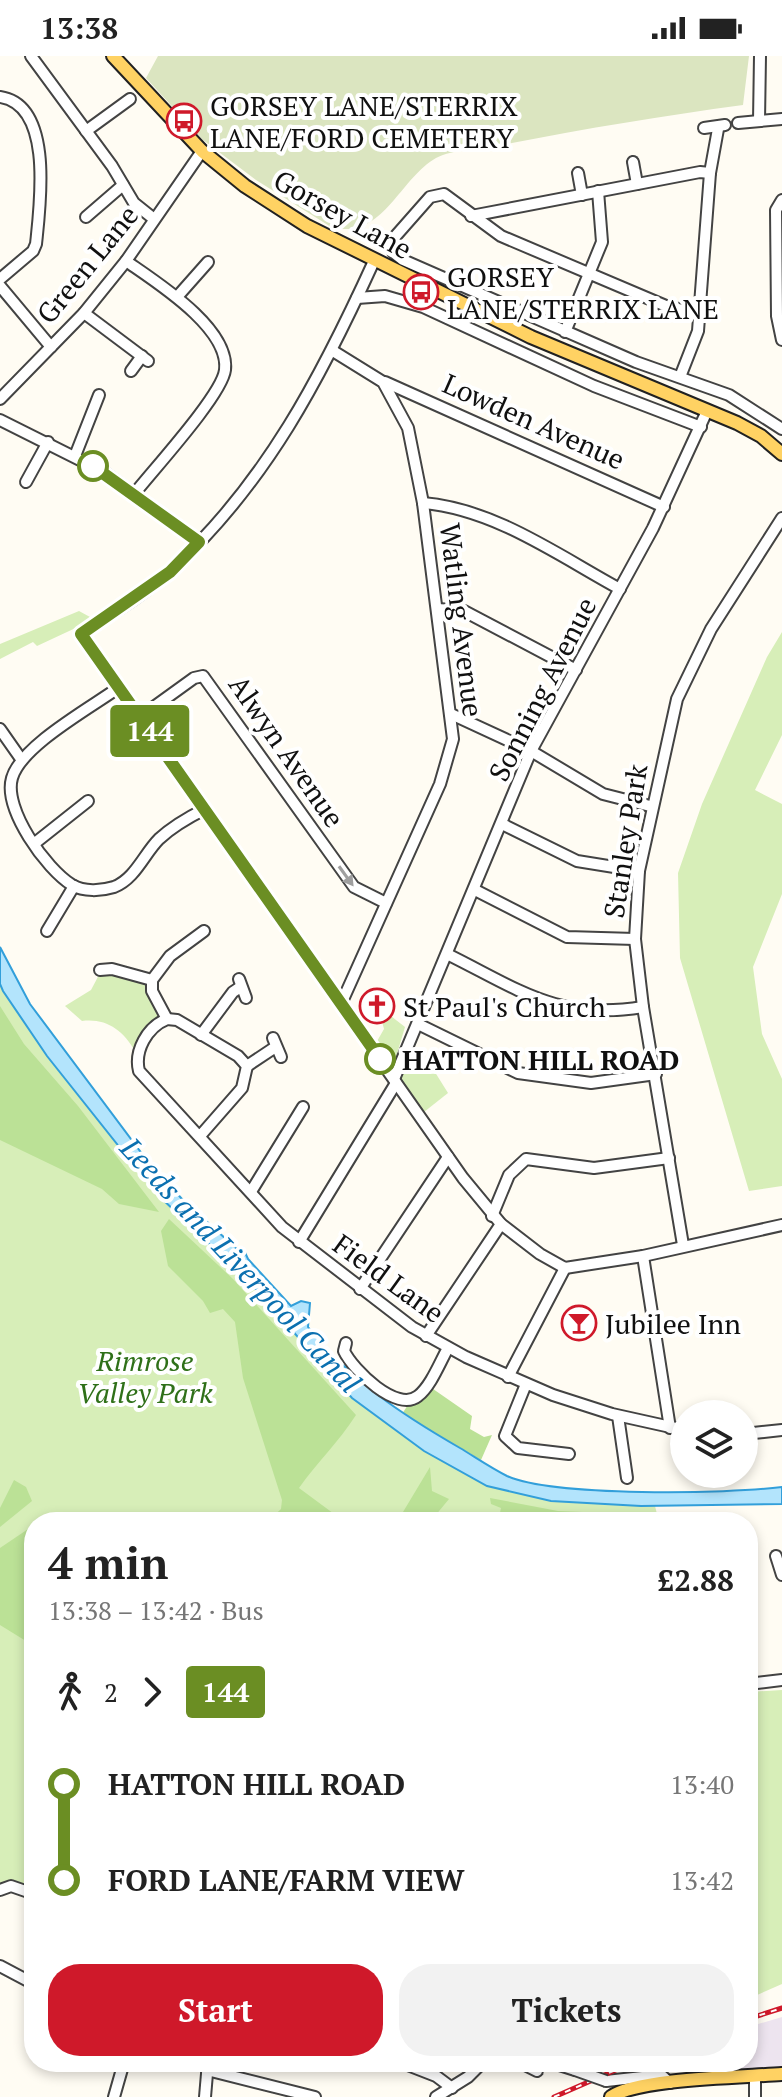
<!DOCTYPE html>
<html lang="en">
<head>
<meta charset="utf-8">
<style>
  :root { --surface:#fff; --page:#f2f2f2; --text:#222; --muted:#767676; --accent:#cf192a }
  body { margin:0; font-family:"PT Serif",serif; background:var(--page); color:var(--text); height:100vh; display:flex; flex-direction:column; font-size:30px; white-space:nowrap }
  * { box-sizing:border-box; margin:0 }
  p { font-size:26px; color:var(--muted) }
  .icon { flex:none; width:44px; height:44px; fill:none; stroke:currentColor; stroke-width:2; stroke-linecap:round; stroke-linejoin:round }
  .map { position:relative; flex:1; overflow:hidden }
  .sheet { position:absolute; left:24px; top:1456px; width:734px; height:560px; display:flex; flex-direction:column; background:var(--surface); border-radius:32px; box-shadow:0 4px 12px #0003 }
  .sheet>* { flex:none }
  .badge { padding:0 16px; border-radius:6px; font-size:28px; line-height:52px }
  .fabs { position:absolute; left:670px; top:1344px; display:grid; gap:16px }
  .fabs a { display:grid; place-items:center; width:88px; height:88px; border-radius:50%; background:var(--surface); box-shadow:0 4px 12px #0003; font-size:40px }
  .map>.badge { position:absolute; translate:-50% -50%; box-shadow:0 0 0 4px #fff }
  .legs { display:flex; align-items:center; gap:12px; height:88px; padding:0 24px; font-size:26px }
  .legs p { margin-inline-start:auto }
  .overview { display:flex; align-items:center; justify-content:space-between; height:136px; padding:0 24px }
  h1 { font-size:44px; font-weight:600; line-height:60px }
  .primary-button { display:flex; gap:16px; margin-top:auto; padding:16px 24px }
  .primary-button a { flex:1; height:92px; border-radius:32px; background:var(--accent); color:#fff; font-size:32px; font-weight:600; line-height:92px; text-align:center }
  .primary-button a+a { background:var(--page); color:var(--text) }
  ul { padding:0 24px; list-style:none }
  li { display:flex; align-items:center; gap:28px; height:96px; font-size:30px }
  li i { display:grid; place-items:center; width:12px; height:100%; margin:0 10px; background:currentColor }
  li i::after { content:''; width:20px; height:20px; margin:-10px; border:6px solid; border-radius:50%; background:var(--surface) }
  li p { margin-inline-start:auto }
  li:first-child i { background:linear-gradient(#0000 50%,currentColor 0) }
  li:last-child i { background:linear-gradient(currentColor 50%,#0000 0) }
  .status { display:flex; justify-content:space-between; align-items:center; height:56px; padding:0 40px; background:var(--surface); direction:ltr }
  .status svg { height:22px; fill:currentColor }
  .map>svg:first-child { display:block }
</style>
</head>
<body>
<div class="status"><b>13:38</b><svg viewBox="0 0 49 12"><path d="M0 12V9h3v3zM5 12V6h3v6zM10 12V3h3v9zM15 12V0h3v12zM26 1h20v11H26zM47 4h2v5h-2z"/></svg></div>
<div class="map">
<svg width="782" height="2041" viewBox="0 0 782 2041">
  <rect width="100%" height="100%" fill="#fffcf3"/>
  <!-- industrial -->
  <path fill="#ede4ef" d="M782,1961V2011L683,2017L684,2006H748V1971Z"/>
  <!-- green -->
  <g fill="#d7eeb8">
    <path d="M79,555L90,561L82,569L37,590L33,586L0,603V588Z"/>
    <path d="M782,576V679L755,734L782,748V838L753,911L762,978L782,1023V1130L749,1135L680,902L678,817L702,748L767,601Z"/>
    <path d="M0,911L141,1107L347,1328L495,1424L653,1442L659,1466H34V1836L0,1828Z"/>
    <path d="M100,917L148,926L161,960L135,995C123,974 106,962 82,965L65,950L91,934Z"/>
    <path d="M387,957L405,971L396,1001L388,1005L376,987L384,973L381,961Z"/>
    <path d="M410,1000L433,1013L448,1037L424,1056L400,1022Z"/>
    <path d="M782,1634V1928L748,1943V1636Z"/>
  </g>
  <!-- forest -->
  <g fill="#bbe196">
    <path d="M0,950L24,988L78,1050L159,1156L119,1148L102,1133L0,1084Z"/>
    <path d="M169,1163L233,1223L356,1359C338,1387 318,1405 299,1432L345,1466H267L281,1453L282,1444L243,1322L235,1266L223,1253L210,1257L203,1245L168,1210L161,1175Z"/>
    <path d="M423,1326L472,1360L470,1373L484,1381L492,1379L481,1404L402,1358Z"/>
    <path d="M430,1411L432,1435L449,1443L430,1466H397Z"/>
    <path d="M14,1424L26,1431L32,1445L0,1471V1452Z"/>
    <path d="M490,1442L558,1455L658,1459L659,1466H498L501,1452L491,1448Z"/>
    <path d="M34,1469V1590L0,1569V1492Z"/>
  </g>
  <!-- cemetery -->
  <path fill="#dbe5c0" d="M158,0H749L743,49C662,60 582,73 502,89C483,93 453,93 436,102C398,124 383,185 331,171L256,124L203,84L146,22Z"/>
  <!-- water -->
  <path fill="#b3e4fc" stroke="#329fda" stroke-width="2" d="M0,891L30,948L146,1103L182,1143L238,1194L243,1192L248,1203L291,1250L301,1245L310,1247L308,1271C351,1325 401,1358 460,1392C475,1401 491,1412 507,1420C554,1441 728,1438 782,1431V1448L641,1450L551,1445L487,1430L424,1395L352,1342L250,1227L156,1137L47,1000L3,935L0,928Z"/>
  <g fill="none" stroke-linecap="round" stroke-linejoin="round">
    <!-- minor casing -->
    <g stroke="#434343" stroke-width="14">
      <g id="minor">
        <path d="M31,0L112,110L134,147L154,163"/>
        <path d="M0,41C54,49 40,149 36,188L33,195L0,223"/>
        <path d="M759,65L760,0"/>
        <path d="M738,67L782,63"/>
        <path d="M704,72L725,69"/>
        <path d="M86,75L130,43"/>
        <path d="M633,106L637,128"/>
        <path d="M578,117L582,139"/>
        <path d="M782,144L776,154L777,260L782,284"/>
        <path d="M471,160L700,116L710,117"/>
        <path d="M86,161L123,129"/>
        <path d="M126,205C156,226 230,272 225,314C222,339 153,414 135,437"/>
        <path d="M374,205C322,319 266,428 171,514C144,539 112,558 81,578L463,1122L501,1168L540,1198L565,1212L643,1200L782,1169"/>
        <path d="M0,230L51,291"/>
        <path d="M177,241L208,206"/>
        <path d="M357,242L385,240L423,251L594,330L701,371"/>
        <path d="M84,257L148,305"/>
        <path d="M700,258L666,250L501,180L444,138L430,141L393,183V196L403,204L636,306L729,339L782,373"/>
        <path d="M565,276L602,186L598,135"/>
        <path d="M333,295L383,326L408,372L423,447L453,683L440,728L341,948"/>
        <path d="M131,315L142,300"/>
        <path d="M680,321L698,275L710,117L718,73"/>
        <path d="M385,326L664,451"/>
        <path d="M0,343L84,257L126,205L202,95"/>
        <path d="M0,364L104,416L199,486"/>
        <path d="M75,400L99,339"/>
        <path d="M26,426L48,386"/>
        <path d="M423,447C495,453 559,500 620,533"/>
        <path d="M438,553L464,555L576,614"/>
        <path d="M118,632C90,652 21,690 12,722C3,753 46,813 72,829C84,836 101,835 114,831C135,823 144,798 159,783C173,770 189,761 205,753"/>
        <path d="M451,658L531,695L603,738L650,750"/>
        <path d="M140,661L194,622L203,620L354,831L386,847"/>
        <path d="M0,673L21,703"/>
        <path d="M502,768L577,805L639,815"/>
        <path d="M35,787L88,745"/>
        <path d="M475,834L567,881L635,883"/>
        <path d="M47,875L74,830"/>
        <path d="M447,898C520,934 557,965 643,951"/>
        <path d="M100,914L112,913L152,924"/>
        <path d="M239,923L246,942"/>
        <path d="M167,963L152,935V924L170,900L204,875"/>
        <path d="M418,968L518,1017L591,1027L656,1018"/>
        <path d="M201,979L233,936L239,932"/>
        <path d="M273,982L281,1001"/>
        <path d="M247,1010L274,992"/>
        <path d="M394,1023L531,695L653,472L707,355"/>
        <path d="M200,1080L242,1032L247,1010L238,1000L177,964L167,963C147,971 134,995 139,1015L282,1171L412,1271L466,1301L553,1339L612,1358L684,1374"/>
        <path d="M252,1134L303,1051"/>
        <path d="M492,1160L509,1119L526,1103L594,1112L669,1102"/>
        <path d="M299,1186L396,1027"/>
        <path d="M683,1189L643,951L635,883L639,815L677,643L711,573L782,462"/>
        <path d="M643,1200L670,1372"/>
        <path d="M360,1233L448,1101"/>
        <path d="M426,1280L501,1168"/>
        <path d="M346,1287L344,1295C353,1314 397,1357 418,1340C431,1330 440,1306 448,1292"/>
        <path d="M508,1321L565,1212"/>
        <path d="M526,1328L505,1380L518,1392L569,1398"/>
        <path d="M618,1360L627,1422"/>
        <path d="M744,1378L782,1374"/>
        <path d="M776,1500L782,1519"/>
        <path d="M748,1628L782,1624"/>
        <path d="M0,1834L11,1830L34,1838"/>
        <path d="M0,1910L34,1928"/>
        <path d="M400,2006L436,2020L452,2032"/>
        <path d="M519,2006L537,2015"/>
        <path d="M550,2006L575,2014"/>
        <path d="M207,2014L315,2041"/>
        <path d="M606,2025L661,2019L670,2027"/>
        <path d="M114,2041L124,2006"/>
        <path d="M205,2041L208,2006"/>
        <path d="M436,2041L468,2021L483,2006"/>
        <path d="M755,2041V2020"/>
      </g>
    </g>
    <!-- major casing -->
    <g stroke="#212121" stroke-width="16">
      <g id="major">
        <path d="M113,0L202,95L245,130L307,170L531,281L737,367L761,380L782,398"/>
        <path d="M611,2041C638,2022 744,2021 782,2018"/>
      </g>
    </g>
    <!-- minor -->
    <use href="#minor" stroke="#fff" stroke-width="10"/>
    <!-- major -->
    <use href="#major" stroke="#ffd263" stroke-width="12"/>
    <!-- rail casing -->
    <g stroke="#cf192a" stroke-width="5">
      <g id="rail">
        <path d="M748,1963L782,1952"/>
        <path d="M554,2041L634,2006"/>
      </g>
    </g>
    <!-- rail -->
    <use href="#rail" stroke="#fff" stroke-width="2" stroke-dasharray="6" stroke-linecap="butt"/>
    <!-- minor-bridge casing -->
    <g stroke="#434343" stroke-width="14" stroke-linecap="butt">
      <path id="minor-bridge" d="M575,2014L606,2025"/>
    </g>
    <!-- minor-bridge -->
    <use href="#minor-bridge" stroke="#fff" stroke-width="10"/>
  </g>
  <!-- one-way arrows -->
  <defs><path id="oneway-solid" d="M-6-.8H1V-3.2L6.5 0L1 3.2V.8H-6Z" transform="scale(2)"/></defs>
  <use fill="#9f9f9f" href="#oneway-solid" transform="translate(346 820) rotate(54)"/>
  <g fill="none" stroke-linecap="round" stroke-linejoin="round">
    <!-- line-1 casing -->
    <g stroke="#fff" stroke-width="18">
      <path id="line-1" d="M93,410L199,486L170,516L81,578L380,1003"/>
    </g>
    <!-- line-1 -->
    <use href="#line-1" stroke="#6b8e23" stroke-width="12"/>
  </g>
  <!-- icons -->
  <defs>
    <g id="bus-ring" transform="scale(1.8)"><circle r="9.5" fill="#fff" stroke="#cf192a" stroke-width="1.5"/><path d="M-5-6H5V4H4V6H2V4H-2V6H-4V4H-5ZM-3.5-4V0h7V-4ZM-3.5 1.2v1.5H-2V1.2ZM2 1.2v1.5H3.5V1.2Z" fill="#cf192a"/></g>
    <g id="church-ring" transform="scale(1.8)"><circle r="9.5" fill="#fff" stroke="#cf192a" stroke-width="1.5"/><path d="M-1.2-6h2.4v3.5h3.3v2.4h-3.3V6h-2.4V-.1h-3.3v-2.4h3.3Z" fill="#cf192a"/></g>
    <g id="bar-ring" transform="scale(1.8)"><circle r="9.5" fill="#fff" stroke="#cf192a" stroke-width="1.5"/><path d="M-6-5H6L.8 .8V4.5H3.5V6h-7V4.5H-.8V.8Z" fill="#cf192a"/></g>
  </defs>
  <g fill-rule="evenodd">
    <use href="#bus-ring" x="184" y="65"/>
    <use href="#bus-ring" x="421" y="236"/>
    <use href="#church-ring" x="377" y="950"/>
    <use href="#bar-ring" x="579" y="1267"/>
  </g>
  <!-- markers -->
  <g fill="#fff" stroke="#6b8e23" stroke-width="4">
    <circle cx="93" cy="410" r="14"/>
    <circle cx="380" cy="1003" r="14"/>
  </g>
  <g text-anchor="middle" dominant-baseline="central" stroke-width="8" stroke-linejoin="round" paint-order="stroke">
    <!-- poi labels -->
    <g font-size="28" fill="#101010" stroke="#fff" text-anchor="start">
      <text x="210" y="49">GORSEY LANE/STERRIX<tspan x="210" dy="32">LANE/FORD CEMETERY</tspan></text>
      <text x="447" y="220">GORSEY<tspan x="447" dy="32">LANE/STERRIX LANE</tspan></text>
      <text x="403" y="950">St Paul's Church</text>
      <text x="605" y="1267">Jubilee Inn</text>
    </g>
    <!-- street labels -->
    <g font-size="28" fill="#101010" stroke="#fff">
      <text transform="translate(343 158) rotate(29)">Gorsey Lane</text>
      <text transform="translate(87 208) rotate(-51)">Green Lane</text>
      <text transform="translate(534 365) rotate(24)">Lowden Avenue</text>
      <text transform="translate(462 564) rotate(83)">Watling Avenue</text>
      <text transform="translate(542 633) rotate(-63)">Sonning Avenue</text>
      <text transform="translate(287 695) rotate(55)">Alwyn Avenue</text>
      <text transform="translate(625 785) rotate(-81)">Stanley Park</text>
      <text transform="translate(389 1222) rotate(36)">Field Lane</text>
    </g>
    <!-- stop labels -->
    <g font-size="28" font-weight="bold" fill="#101010" stroke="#fff" text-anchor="start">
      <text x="402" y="1003">HATTON HILL ROAD</text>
    </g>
    <!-- park labels -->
    <g font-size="28" font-style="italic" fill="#2f7019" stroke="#fff">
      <text x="145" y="1304">Rimrose<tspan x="145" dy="32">Valley Park</tspan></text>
    </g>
    <!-- water labels -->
    <g font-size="30" font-style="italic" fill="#0b70b0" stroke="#fff">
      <text transform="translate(241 1209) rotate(47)">Leeds and Liverpool Canal</text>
    </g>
  </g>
</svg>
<div class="fabs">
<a><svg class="icon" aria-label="layers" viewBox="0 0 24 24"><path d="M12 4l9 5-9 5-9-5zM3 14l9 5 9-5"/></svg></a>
</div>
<b class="badge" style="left:150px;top:675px;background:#6b8e23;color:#fff">144</b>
<section class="sheet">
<div class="overview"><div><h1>4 min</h1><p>13:38 – 13:42 · Bus</p></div><b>£2.88</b></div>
<div class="legs"><svg class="icon" aria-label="walk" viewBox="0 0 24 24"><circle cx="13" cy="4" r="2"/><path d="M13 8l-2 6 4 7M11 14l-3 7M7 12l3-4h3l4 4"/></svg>2<svg class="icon" aria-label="forward" viewBox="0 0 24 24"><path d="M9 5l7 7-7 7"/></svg><b class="badge" style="background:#6b8e23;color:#fff">144</b></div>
<ul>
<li><i style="color:#6b8e23"></i><b>HATTON HILL ROAD</b><p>13:40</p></li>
<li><i style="color:#6b8e23"></i><b>FORD LANE/FARM VIEW</b><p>13:42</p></li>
</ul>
<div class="primary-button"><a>Start</a><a>Tickets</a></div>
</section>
</div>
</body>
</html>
